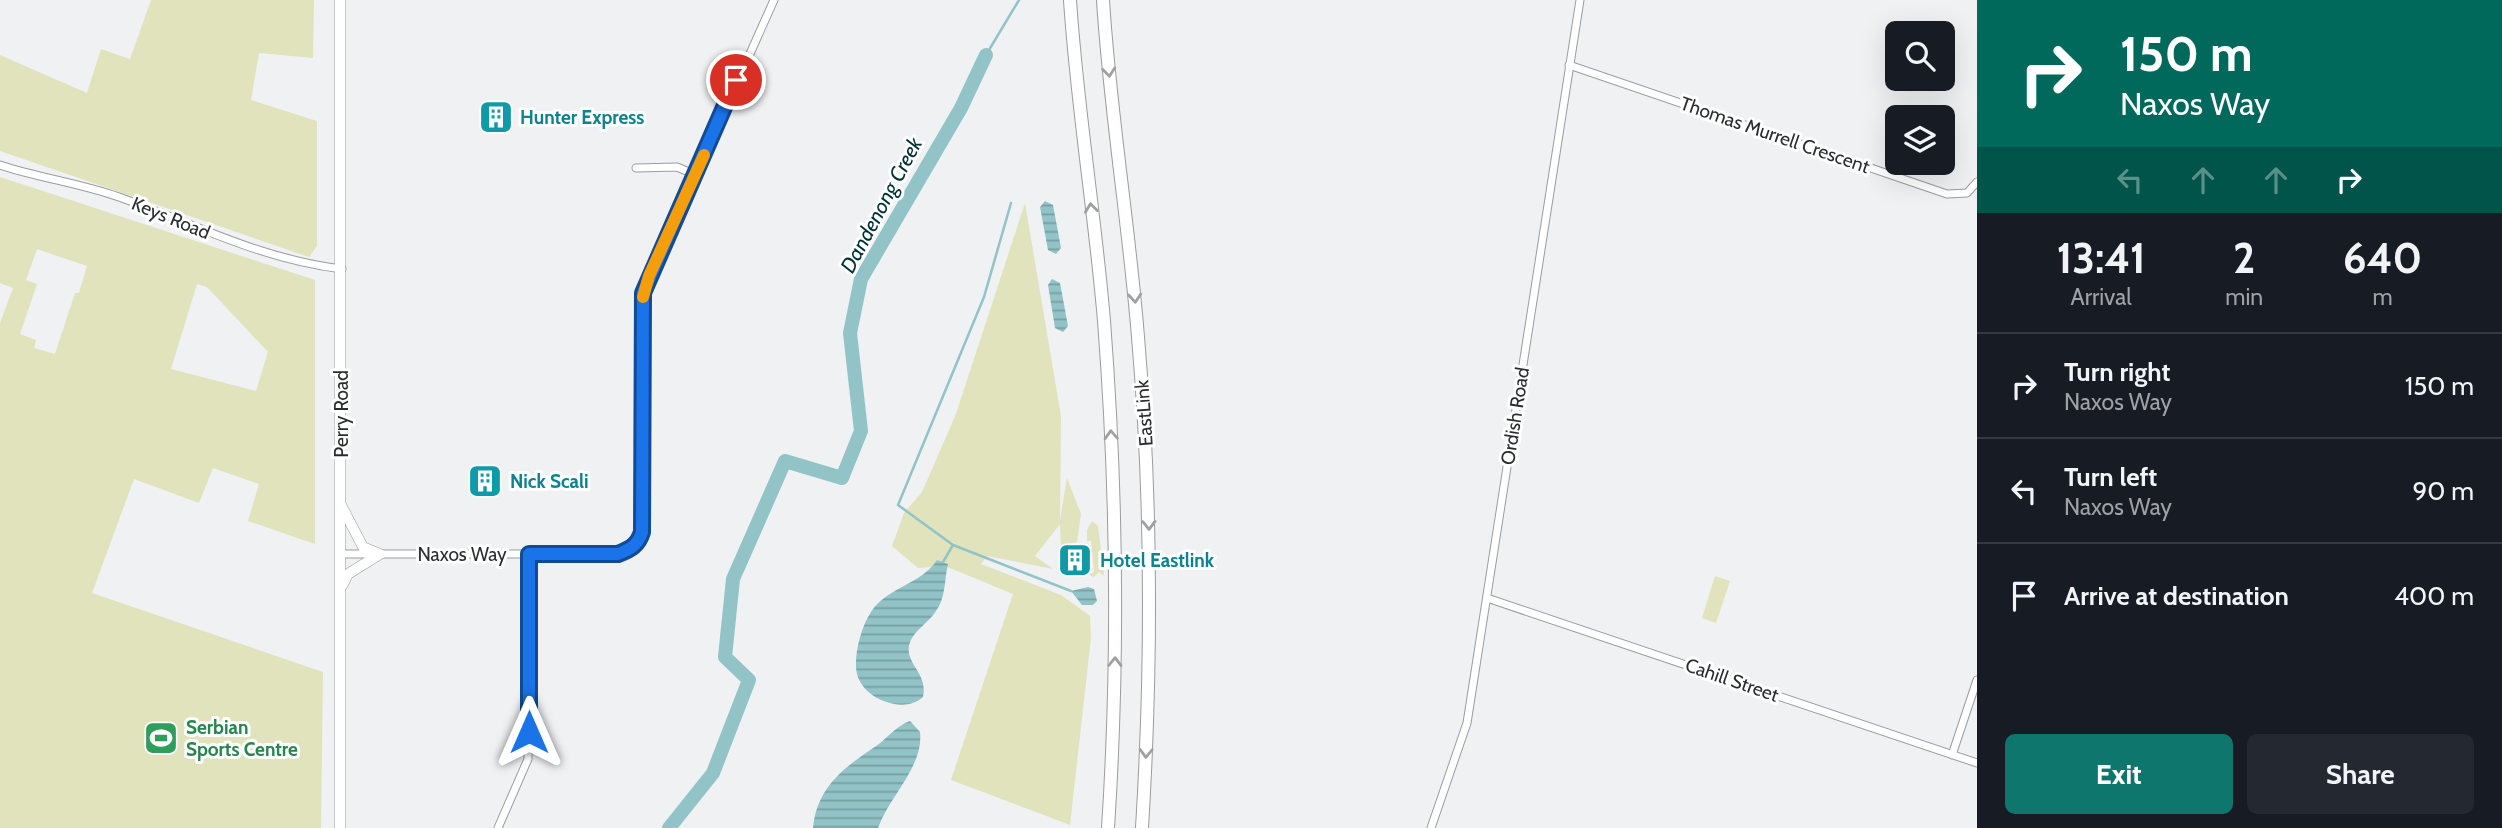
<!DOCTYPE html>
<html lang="en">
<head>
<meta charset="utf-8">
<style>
  body { margin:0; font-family:Cabin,sans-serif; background:#242831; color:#f1f3f6; height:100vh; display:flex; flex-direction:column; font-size:26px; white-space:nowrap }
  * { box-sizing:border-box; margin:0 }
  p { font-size:23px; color:#9ea1a6 }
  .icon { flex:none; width:38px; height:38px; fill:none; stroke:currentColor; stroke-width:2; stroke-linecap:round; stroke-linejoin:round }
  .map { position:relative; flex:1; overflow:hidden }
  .side { display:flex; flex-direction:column; background:#171b24; width:525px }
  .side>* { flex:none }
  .guide { background:#00695c; color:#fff; overflow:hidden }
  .buttons { position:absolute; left:1885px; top:21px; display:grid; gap:14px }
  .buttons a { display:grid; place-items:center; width:70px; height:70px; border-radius:10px; background:#171b24; box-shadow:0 7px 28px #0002; font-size:35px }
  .pin { position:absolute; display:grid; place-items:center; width:60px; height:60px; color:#fff; margin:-30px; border:4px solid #fff; border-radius:50%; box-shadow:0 2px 7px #0007 }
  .me { position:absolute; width:77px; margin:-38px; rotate:0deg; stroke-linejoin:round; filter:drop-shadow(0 0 5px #0008) }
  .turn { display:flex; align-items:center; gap:24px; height:147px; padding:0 28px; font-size:32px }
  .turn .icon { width:91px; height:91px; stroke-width:2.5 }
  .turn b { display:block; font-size:49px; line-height:60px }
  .lanes { display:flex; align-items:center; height:66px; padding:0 28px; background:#0003; justify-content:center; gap:35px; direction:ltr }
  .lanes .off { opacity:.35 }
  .eta { display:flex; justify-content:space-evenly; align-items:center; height:119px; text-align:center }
  .eta b { font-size:42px; font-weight:700; line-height:49px }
  .button { display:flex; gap:14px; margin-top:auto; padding:14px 28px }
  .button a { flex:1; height:80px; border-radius:10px; background:#0f766e; color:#fff; font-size:28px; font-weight:700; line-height:80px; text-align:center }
  .button a+a { background:#242831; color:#f1f3f6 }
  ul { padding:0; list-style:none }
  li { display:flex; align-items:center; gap:21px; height:105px; padding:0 28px; border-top:2px solid #363941 }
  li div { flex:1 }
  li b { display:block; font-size:26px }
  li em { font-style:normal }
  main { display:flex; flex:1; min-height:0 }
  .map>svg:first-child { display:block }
  .green { fill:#e1e3bd; fill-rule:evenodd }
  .water { fill:url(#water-rules) }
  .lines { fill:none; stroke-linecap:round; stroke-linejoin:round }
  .stream { stroke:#91c3c7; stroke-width:2.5 }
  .river { stroke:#91c3c7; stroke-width:14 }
  .street-casing { stroke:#9a9c9d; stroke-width:9 }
  .secondary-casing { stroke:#9a9c9d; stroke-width:11 }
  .highway-casing { stroke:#9a9c9d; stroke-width:14 }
  .street { stroke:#fff; stroke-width:7 }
  .secondary { stroke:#fff; stroke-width:10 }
  .highway { stroke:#fff; stroke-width:12 }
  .oneway { stroke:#a0a0a0 }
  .route-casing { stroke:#114b97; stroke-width:18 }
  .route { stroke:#1a73e8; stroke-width:12 }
  .slow { stroke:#f59e0b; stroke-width:12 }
  .labels { text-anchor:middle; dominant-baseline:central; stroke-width:6; stroke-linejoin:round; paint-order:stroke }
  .culture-label { font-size:19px; font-weight:bold; fill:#0d838f; stroke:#fefeff; text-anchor:start }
  .street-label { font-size:19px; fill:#2b2c2d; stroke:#fefeff }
  .leisure-label { font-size:19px; font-weight:bold; fill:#27864d; stroke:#fefeff; text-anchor:start }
  .water-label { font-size:21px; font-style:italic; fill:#003034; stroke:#fefeff }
</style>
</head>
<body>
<main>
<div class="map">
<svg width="1977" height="828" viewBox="0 0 1977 828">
  <defs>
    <pattern id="water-rules" width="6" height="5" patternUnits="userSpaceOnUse" patternTransform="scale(1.75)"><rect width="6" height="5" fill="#91c3c7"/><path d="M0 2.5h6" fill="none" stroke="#779fa2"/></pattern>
  </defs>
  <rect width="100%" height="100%" fill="#eff1f3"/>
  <path class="green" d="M 151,0 L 314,0 L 313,58 L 259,53 L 251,100 L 317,121 L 317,246 L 309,257 L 0,151 L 0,55 L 87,93 L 101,49 L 130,59 Z
    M 0,177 L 315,280 L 315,544 L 248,521 L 259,484 L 213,468 L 199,503 L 134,479 L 92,593 L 323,672 L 321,828 L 0,828 L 0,323 L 13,288 L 0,283 ZM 37,249 L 87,266 L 79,293 L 75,293 L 55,354 L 34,348 L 36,340 L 20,334 L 37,284 L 26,280 ZM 197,284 L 207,287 L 268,352 L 256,391 L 171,369 Z
    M 1025,203 L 1061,416 L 1060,520 L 1067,478 L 1081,514 L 1077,542 L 1066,544 L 1067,576 L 1062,576 L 1060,524 L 1035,556 L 1053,569 L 987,556 L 981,564 L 1061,595 L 1090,616 L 1091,638 L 1070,825 L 951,780 L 1013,594 L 945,566 L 918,568 L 892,546 L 904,513 L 922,492 L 956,414 Z
    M 1092,521 L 1098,526 L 1104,576 L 1099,572 L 1094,577 L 1089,575 L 1094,572 L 1091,541 L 1087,541 L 1087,530 Z
    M 1715,576 L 1730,581 L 1716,623 L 1702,618 Z"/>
  <path class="water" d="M 1045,201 L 1053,205 L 1061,248 L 1056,254 L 1048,250 L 1040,207 Z
    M 1052,279 L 1060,283 L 1068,326 L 1063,332 L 1055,328 L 1048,285 Z
    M 937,560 L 948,564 C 944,581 946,597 936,611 C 928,624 912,631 909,646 C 906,665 928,673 923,697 C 904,715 863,699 857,674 C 853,657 861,627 871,612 C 887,587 922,584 937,560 Z
    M 1088,587 L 1094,589 L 1097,601 L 1093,605 L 1082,605 L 1071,591 Z
    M 910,721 L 920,732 C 924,766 890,795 878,828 L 813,828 C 817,786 846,766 879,744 C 889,736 898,725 910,721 Z"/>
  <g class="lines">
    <path class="stream" d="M 986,55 L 1019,0
      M 1011,203 L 984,297 L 898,505 L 953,545 L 1071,591
      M 943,562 L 953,545"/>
    <path class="river" d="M 669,828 L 713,773 L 749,680 L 725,657 L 733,579 L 785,461 L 842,478 L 861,431 L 850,333 L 861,279 L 961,108 L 986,55"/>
    <g class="street-casing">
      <path id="street" d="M 1569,65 L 1947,194 L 1967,193 L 1977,182
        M 0,165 C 39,178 80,183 119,197 C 195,224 260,259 342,269
        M 636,168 L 677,167 L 696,175
        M 341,554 L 618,554 C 631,549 637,545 642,532 L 643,293 L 774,0
        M 1487,598 L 1977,763
        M 1952,755 L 1977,680
        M 498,828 L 528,759 L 529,554
        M 1431,828 L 1467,723 L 1580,0"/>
    </g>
    <g class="secondary-casing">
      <path id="secondary" d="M 341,505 L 363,547 L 380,554
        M 342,586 L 348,574 L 380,554
        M 340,828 L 340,0"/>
    </g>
    <g class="highway-casing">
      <path id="highway" d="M 1070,0 C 1077,107 1095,214 1104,321 C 1117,490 1119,659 1108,828
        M 1103,0 C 1110,113 1129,224 1138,337 C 1152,500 1152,664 1142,828"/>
    </g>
    <use href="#street" class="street"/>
    <use href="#secondary" class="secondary"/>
    <use href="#highway" class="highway"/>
  </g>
  <defs><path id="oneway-chevron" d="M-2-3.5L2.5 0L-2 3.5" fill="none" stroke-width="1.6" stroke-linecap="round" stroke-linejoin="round" transform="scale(1.75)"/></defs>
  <g class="oneway">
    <use href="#oneway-chevron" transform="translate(1109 72) rotate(84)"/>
    <use href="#oneway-chevron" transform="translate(1091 208) rotate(-97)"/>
    <use href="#oneway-chevron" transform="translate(1135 298) rotate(85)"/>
    <use href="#oneway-chevron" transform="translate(1111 435) rotate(-93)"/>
    <use href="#oneway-chevron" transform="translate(1149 525) rotate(89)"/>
    <use href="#oneway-chevron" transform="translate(1115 662) rotate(-89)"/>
    <use href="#oneway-chevron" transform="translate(1146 753) rotate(92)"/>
  </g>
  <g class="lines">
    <g class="route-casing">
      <path id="route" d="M 529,732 L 529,554 L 618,554 C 631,549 638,545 642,532 L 643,293 L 736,80"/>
    </g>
    <use href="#route" class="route"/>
    <path class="slow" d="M 643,297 L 649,276 L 704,155"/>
  </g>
  <defs>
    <g id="building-square" transform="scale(1.75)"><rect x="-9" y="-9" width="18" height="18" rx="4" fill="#0f9aa8" stroke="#fefeff"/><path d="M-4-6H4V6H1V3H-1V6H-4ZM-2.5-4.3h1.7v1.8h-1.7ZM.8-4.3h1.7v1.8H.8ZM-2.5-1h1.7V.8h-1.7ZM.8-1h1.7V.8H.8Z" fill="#fff"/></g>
    <g id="stadium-square" transform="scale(1.75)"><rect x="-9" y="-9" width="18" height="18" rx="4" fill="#2e9e5b" stroke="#fefeff"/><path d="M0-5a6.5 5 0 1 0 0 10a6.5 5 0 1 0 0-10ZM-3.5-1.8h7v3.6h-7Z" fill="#fff"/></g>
  </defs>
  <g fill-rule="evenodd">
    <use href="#building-square" x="496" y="117"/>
    <use href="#building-square" x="485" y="481"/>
    <use href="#building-square" x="1075" y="560"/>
    <use href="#stadium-square" x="161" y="738"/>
  </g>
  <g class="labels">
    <g class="culture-label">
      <text x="520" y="117">Hunter Express</text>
      <text x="510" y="481">Nick Scali</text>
      <text x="1100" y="560">Hotel Eastlink</text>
    </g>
    <g class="street-label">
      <text transform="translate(1775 135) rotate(19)">Thomas Murrell Crescent</text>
      <text transform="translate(171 218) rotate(22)">Keys Road</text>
      <text transform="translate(1144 413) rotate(-94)">EastLink</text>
      <text transform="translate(341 414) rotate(-90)">Perry Road</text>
      <text transform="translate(1515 416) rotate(-81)">Ordish Road</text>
      <text x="462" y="554">Naxos Way</text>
      <text transform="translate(1732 680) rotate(19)">Cahill Street</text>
    </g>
    <g class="leisure-label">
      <text x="186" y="727">Serbian<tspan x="186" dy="22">Sports Centre</tspan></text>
    </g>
    <g class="water-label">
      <text transform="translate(881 205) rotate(-62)">Dandenong Creek</text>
    </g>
  </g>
</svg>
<div class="buttons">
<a><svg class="icon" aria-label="search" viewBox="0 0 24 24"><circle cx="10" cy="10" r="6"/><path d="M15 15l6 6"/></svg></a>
<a><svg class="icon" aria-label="layers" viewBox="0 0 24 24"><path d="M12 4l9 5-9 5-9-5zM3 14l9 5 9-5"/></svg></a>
</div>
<div class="pin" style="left:736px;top:80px;background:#d93025"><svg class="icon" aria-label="arrive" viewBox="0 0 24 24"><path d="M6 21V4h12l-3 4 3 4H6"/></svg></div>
<svg class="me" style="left:529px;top:732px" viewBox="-20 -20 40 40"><path d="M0-17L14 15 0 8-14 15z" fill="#1a73e8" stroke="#fff" stroke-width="4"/></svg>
</div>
<section class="side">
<div class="guide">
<div class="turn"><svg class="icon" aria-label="right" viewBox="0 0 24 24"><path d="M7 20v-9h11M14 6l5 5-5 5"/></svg><div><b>150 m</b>Naxos Way</div></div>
<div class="lanes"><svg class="icon off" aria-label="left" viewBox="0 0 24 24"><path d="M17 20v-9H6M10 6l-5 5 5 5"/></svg><svg class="icon off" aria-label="ahead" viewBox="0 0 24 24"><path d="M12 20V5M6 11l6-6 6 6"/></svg><svg class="icon off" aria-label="ahead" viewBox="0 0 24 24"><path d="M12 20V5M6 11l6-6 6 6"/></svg><svg class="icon" aria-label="right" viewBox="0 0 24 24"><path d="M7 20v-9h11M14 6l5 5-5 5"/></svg></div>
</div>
<div class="eta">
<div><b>13:41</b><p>Arrival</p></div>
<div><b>2</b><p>min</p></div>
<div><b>640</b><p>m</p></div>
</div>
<ul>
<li><svg class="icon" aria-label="right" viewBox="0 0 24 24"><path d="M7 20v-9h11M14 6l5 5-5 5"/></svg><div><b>Turn right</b><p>Naxos Way</p></div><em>150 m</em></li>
<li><svg class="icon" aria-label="left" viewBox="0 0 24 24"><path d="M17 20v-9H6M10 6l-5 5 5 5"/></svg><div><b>Turn left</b><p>Naxos Way</p></div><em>90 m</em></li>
<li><svg class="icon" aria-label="arrive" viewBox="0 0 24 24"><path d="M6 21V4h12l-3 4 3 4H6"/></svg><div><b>Arrive at destination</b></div><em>400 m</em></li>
</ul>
<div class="button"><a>Exit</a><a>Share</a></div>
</section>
</main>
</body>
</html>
